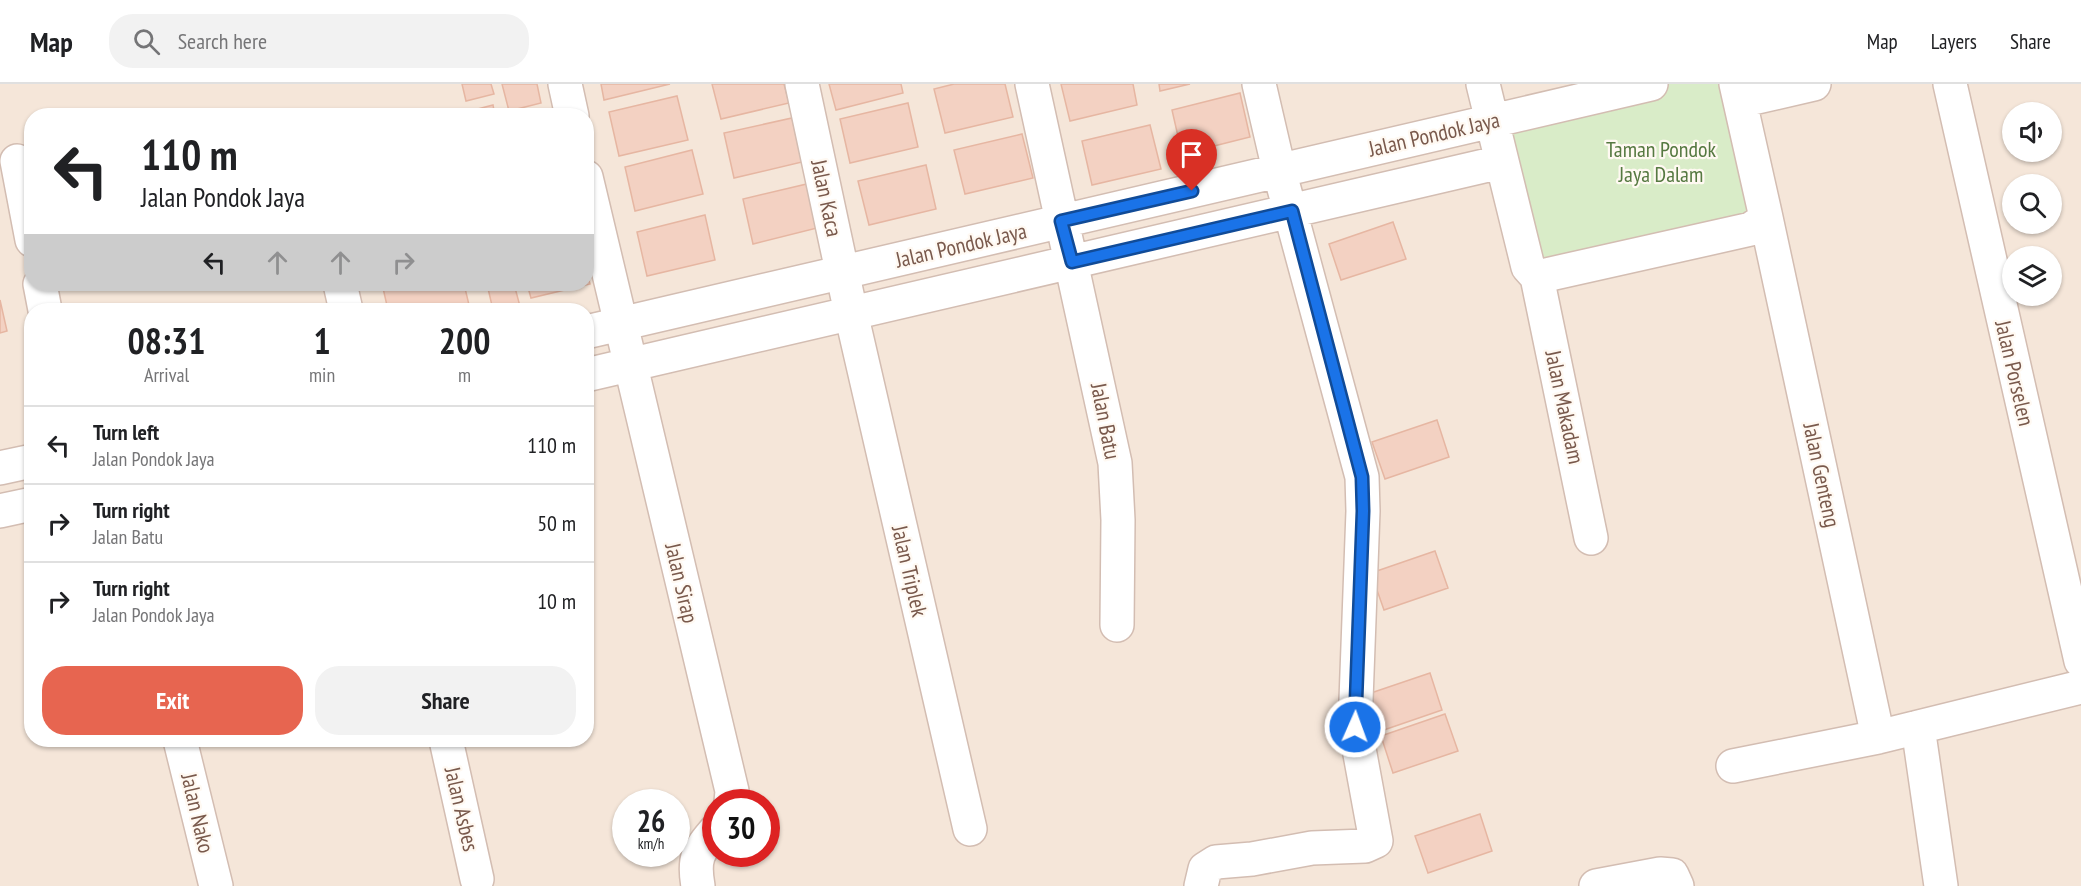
<!DOCTYPE html>
<html lang="en">
<head>
<meta charset="utf-8">
<style>
  body { margin:0; font-family:"PT Sans Narrow",sans-serif; background:#f2f2f2; color:#202124; height:100vh; display:flex; flex-direction:column; font-size:22px; white-space:nowrap }
  * { box-sizing:border-box; margin:0 }
  p { font-size:20px; color:#757577 }
  .icon { flex:none; width:33px; height:33px; fill:none; stroke:currentColor; stroke-width:2; stroke-linecap:round; stroke-linejoin:round }
  .map { position:relative; flex:1; overflow:hidden }
  .drawer { position:absolute; left:24px; top:219px; width:570px; height:444px; display:flex; flex-direction:column; background:#fff; border-radius:24px; box-shadow:0 2px 4px #0004 }
  .drawer>* { flex:none }
  .top-card { position:absolute; left:24px; top:24px; width:570px; height:183px; border-radius:24px; box-shadow:0 2px 4px #0004; background:#fff; color:#202124; overflow:hidden }
  .fabs { position:absolute; left:2002px; top:18px; display:grid; gap:12px }
  .fabs a { display:grid; place-items:center; width:60px; height:60px; border-radius:50%; background:#fff; box-shadow:0 2px 4px #0004; font-size:30px }
  .speed { position:absolute; left:612px; top:705px; display:flex; gap:12px; font-size:30px; font-weight:700; text-align:center }
  .speed>* { display:grid; place-content:center; width:78px; height:78px; border-radius:50%; background:#fff; box-shadow:0 2px 4px #0004; line-height:1 }
  .speed small { font-size:15px; font-weight:400 }
  .speed .limit { border:9px solid #d22; background:#fff; color:#111 }
  .pin { position:absolute; display:grid; place-items:center; width:51px; height:51px; color:#fff; margin:-62px -26px; border-radius:50% 50% 50% 0; rotate:-45deg; box-shadow:0 0 6px #0007 }
  .pin .icon { rotate:45deg }
  .me { position:absolute; width:66px; margin:-33px; rotate:2deg; stroke-linejoin:round; filter:drop-shadow(0 0 4px #0008) }
  .turn { display:flex; align-items:center; gap:21px; height:126px; padding:0 18px; font-size:27px }
  .turn .icon { width:78px; height:78px; stroke-width:2.5 }
  .turn b { display:block; font-size:42px; line-height:51px }
  .lanes { display:flex; align-items:center; height:57px; padding:0 18px; background:#0003; justify-content:center; gap:30px; direction:ltr }
  .lanes .off { opacity:.35 }
  .eta { display:flex; justify-content:space-evenly; align-items:center; height:102px; text-align:center }
  .eta b { font-size:36px; font-weight:700; line-height:42px }
  .button { display:flex; gap:12px; margin-top:auto; padding:12px 18px }
  .button a { flex:1; height:69px; border-radius:24px; background:#e76550; color:#fff; font-size:24px; font-weight:700; line-height:69px; text-align:center }
  .button a+a { background:#f2f2f2; color:#202124 }
  ul { padding:0; list-style:none }
  li { display:flex; align-items:center; gap:18px; height:78px; padding:0 18px; border-top:2px solid #e0e0e0 }
  li div { flex:1 }
  li b { display:block; font-size:22px }
  li em { font-style:normal }
  header { display:flex; align-items:center; gap:36px; box-sizing:border-box; height:84px; padding:0 30px; background:#fff; border-bottom:2px solid #e0e0e0 }
  header strong { font-size:28px }
  nav { display:flex; gap:33px; margin-inline-start:auto; font-size:21px }
  .search { width:420px; height:54px; background:#f2f2f2; display:flex; align-items:center; gap:15px; box-sizing:border-box; padding:0 21px; border-radius:24px; color:#757577; font-size:22px }
  .map>svg:first-child { display:block }
  .residential { fill:#f5e6d9; fill-rule:evenodd }
  .green { fill:#d9ecc8 }
  .building { fill:#f3d1c2; stroke:#e6b6a2; stroke-width:1.5 }
  .lines { fill:none; stroke-linecap:round; stroke-linejoin:round }
  .minor-casing { stroke:#d3bdb2; stroke-width:36 }
  .minor { stroke:#fff; stroke-width:33 }
  .route-casing { stroke:#114b97; stroke-width:15 }
  .route { stroke:#1a73e8; stroke-width:10 }
  .labels { text-anchor:middle; dominant-baseline:central; stroke-width:4.5; stroke-linejoin:round; paint-order:stroke }
  .street-label { font-size:22px; fill:#79594c; stroke:#fff9f2 }
  .park-label { font-size:22px; fill:#567941; stroke:#fff9f2 }
</style>
</head>
<body>
<header>
<strong>Map</strong>
<div class="search"><svg class="icon" aria-label="search" viewBox="0 0 24 24"><circle cx="10" cy="10" r="6"/><path d="M15 15l6 6"/></svg>Search here</div>
<nav><a>Map</a><a>Layers</a><a>Share</a></nav>
</header>
<div class="map">
<svg width="2081" height="802" viewBox="0 0 2081 802">
  <rect width="100%" height="100%" fill="#fdf4eb"/>
  <path class="residential" d="M 0,0 L 2081,0 L 2081,802 L 0,802 ZM 2013,28 L 2052,28 L 2052,68 L 2013,68 ZM 32,32 L 586,32 L 586,200 L 32,200 ZM 2013,100 L 2052,100 L 2052,140 L 2013,140 ZM 2013,172 L 2052,172 L 2052,212 L 2013,212 ZM 32,226 L 586,226 L 586,656 L 32,656 ZM 626,718 L 676,718 L 676,770 L 626,770 ZM 716,718 L 766,718 L 766,770 L 716,770 Z"/>
  <path class="green" d="M 1660,0 L 1733,0 L 1763,132 L 1533,185 L 1496,42 Z"/>
  <path class="building" d="M 462,0 L 491,0 L 494,10 L 466,17 Z
    M 502,0 L 537,0 L 541,19 L 509,27 Z
    M 601,0 L 670,0 L 604,16 Z
    M 712,0 L 784,0 L 789,19 L 721,35 Z
    M 829,0 L 901,0 L 903,9 L 836,26 Z
    M 954,0 L 1005,0 L 1013,33 L 945,49 L 934,5 Z
    M 1061,0 L 1133,0 L 1137,21 L 1070,37 Z
    M 1159,0 L 1190,0 L 1160,7 Z
    M 1240,9 L 1250,53 L 1182,70 L 1172,26 Z
    M 677,12 L 688,56 L 619,72 L 609,28 Z
    M 908,19 L 918,63 L 850,79 L 840,35 Z
    M 493,21 L 495,32 L 451,32 Z
    M 792,34 L 802,78 L 734,94 L 724,49 Z
    M 1150,41 L 1161,85 L 1092,101 L 1082,57 Z
    M 1022,50 L 1033,94 L 965,110 L 954,66 Z
    M 692,66 L 703,110 L 635,127 L 625,83 Z
    M 926,81 L 936,125 L 869,141 L 858,97 Z
    M 811,99 L 821,143 L 753,160 L 743,115 Z
    M 705,131 L 715,176 L 647,192 L 637,148 Z
    M 1393,138 L 1406,175 L 1341,196 L 1329,160 Z
    M 586,186 L 590,200 L 531,214 L 527,200 L 586,200 Z
    M 403,200 L 464,200 L 470,225 L 388,226 L 383,204 Z
    M 487,200 L 514,200 L 521,226 L 493,226 Z
    M 0,216 L 7,247 L 0,249 Z
    M 1437,336 L 1449,373 L 1385,395 L 1372,358 Z
    M 1435,467 L 1448,504 L 1384,526 L 1371,489 Z
    M 1430,589 L 1442,626 L 1378,648 L 1365,611 Z
    M 1445,630 L 1458,667 L 1393,689 L 1381,652 Z
    M 1480,730 L 1492,767 L 1428,789 L 1415,752 Z"/>
  <g class="lines">
    <g class="minor-casing">
      <path id="minor" d="M 565,0 L 572,32
        M 802,0 L 851,229 L 970,745
        M 1032,0 L 1115,379 L 1118,436 L 1117,541
        M 1483,0 L 1528,183 L 1537,193 L 1751,145 L 1761,138 L 1765,129 L 1736,0
        M 1950,0 L 2081,577
        M 1740,17 L 1814,0
        M 17,77 L 32,156
        M 586,93 L 732,707 L 731,718
        M 1765,129 L 1878,653
        M 1537,193 L 1591,454
        M 40,200 L 45,226
        M 340,200 L 346,226
        M 586,248 L 1651,0
        M 586,291 L 1501,78
        M 0,384 L 32,377
        M 0,427 L 32,420
        M 1918,643 L 1941,802
        M 180,656 L 216,802
        M 446,656 L 477,795
        M 1733,682 L 1878,653 L 2081,603
        M 698,802 C 693,774 698,767 716,746
        M 1201,802 L 1205,785 L 1216,778 L 1252,775 L 1312,764 L 1365,762 L 1376,757 L 1355,643 L 1363,427 L 1362,393 L 1279,86 L 1259,0
        M 1596,802 L 1660,790 L 1672,791 L 1677,802"/>
    </g>
    <use href="#minor" class="minor"/>
  </g>
  <g class="lines">
    <g class="route-casing">
      <path id="route" d="M 1192,107 L 1061,137 L 1072,178 L 1292,127 L 1362,393 L 1363,427 L 1355,643"/>
    </g>
    <use href="#route" class="route"/>
  </g>
  <g class="labels">
    <g class="street-label">
      <text transform="translate(1434 50) rotate(-13)">Jalan Pondok Jaya</text>
      <text transform="translate(827 114) rotate(78)">Jalan Kaca</text>
      <text transform="translate(961 161) rotate(-13)">Jalan Pondok Jaya</text>
      <text transform="translate(2015 289) rotate(77)">Jalan Porselen</text>
      <text transform="translate(1565 323) rotate(78)">Jalan Makadam</text>
      <text transform="translate(1106 337) rotate(79)">Jalan Batu</text>
      <text transform="translate(1822 391) rotate(78)">Jalan Genteng</text>
      <text transform="translate(910 487) rotate(77)">Jalan Triplek</text>
      <text transform="translate(682 499) rotate(77)">Jalan Sirap</text>
      <text transform="translate(462 725) rotate(77)">Jalan Asbes</text>
      <text transform="translate(198 729) rotate(77)">Jalan Nako</text>
    </g>
    <g class="park-label">
      <text x="1661" y="65">Taman Pondok<tspan x="1661" dy="25">Jaya Dalam</tspan></text>
    </g>
  </g>
</svg>
<div class="fabs">
<a><svg class="icon" aria-label="sound" viewBox="0 0 24 24"><path d="M4 9h4l5-4v14l-5-4H4zM17 9q2 3 0 6"/></svg></a>
<a><svg class="icon" aria-label="search" viewBox="0 0 24 24"><circle cx="10" cy="10" r="6"/><path d="M15 15l6 6"/></svg></a>
<a><svg class="icon" aria-label="layers" viewBox="0 0 24 24"><path d="M12 4l9 5-9 5-9-5zM3 14l9 5 9-5"/></svg></a>
</div>
<div class="speed"><div>26<small>km/h</small></div><div class="limit">30</div></div>
<div class="pin" style="left:1192px;top:107px;background:#d93025"><svg class="icon" aria-label="arrive" viewBox="0 0 24 24"><path d="M6 21V4h12l-3 4 3 4H6"/></svg></div>
<svg class="me" style="left:1355px;top:643px" viewBox="-20 -20 40 40"><circle r="17" fill="#1a73e8" stroke="#fff" stroke-width="3"/><path d="M0-11L8 9 0 5-8 9z" fill="#fff"/></svg>
<div class="top-card">
<div class="turn"><svg class="icon" aria-label="left" viewBox="0 0 24 24"><path d="M17 20v-9H6M10 6l-5 5 5 5"/></svg><div><b>110 m</b>Jalan Pondok Jaya</div></div>
<div class="lanes"><svg class="icon" aria-label="left" viewBox="0 0 24 24"><path d="M17 20v-9H6M10 6l-5 5 5 5"/></svg><svg class="icon off" aria-label="ahead" viewBox="0 0 24 24"><path d="M12 20V5M6 11l6-6 6 6"/></svg><svg class="icon off" aria-label="ahead" viewBox="0 0 24 24"><path d="M12 20V5M6 11l6-6 6 6"/></svg><svg class="icon off" aria-label="right" viewBox="0 0 24 24"><path d="M7 20v-9h11M14 6l5 5-5 5"/></svg></div>
</div>
<section class="drawer">
<div class="eta">
<div><b>08:31</b><p>Arrival</p></div>
<div><b>1</b><p>min</p></div>
<div><b>200</b><p>m</p></div>
</div>
<ul>
<li><svg class="icon" aria-label="left" viewBox="0 0 24 24"><path d="M17 20v-9H6M10 6l-5 5 5 5"/></svg><div><b>Turn left</b><p>Jalan Pondok Jaya</p></div><em>110 m</em></li>
<li><svg class="icon" aria-label="right" viewBox="0 0 24 24"><path d="M7 20v-9h11M14 6l5 5-5 5"/></svg><div><b>Turn right</b><p>Jalan Batu</p></div><em>50 m</em></li>
<li><svg class="icon" aria-label="right" viewBox="0 0 24 24"><path d="M7 20v-9h11M14 6l5 5-5 5"/></svg><div><b>Turn right</b><p>Jalan Pondok Jaya</p></div><em>10 m</em></li>
</ul>
<div class="button"><a>Exit</a><a>Share</a></div>
</section>
</div>
</body>
</html>
